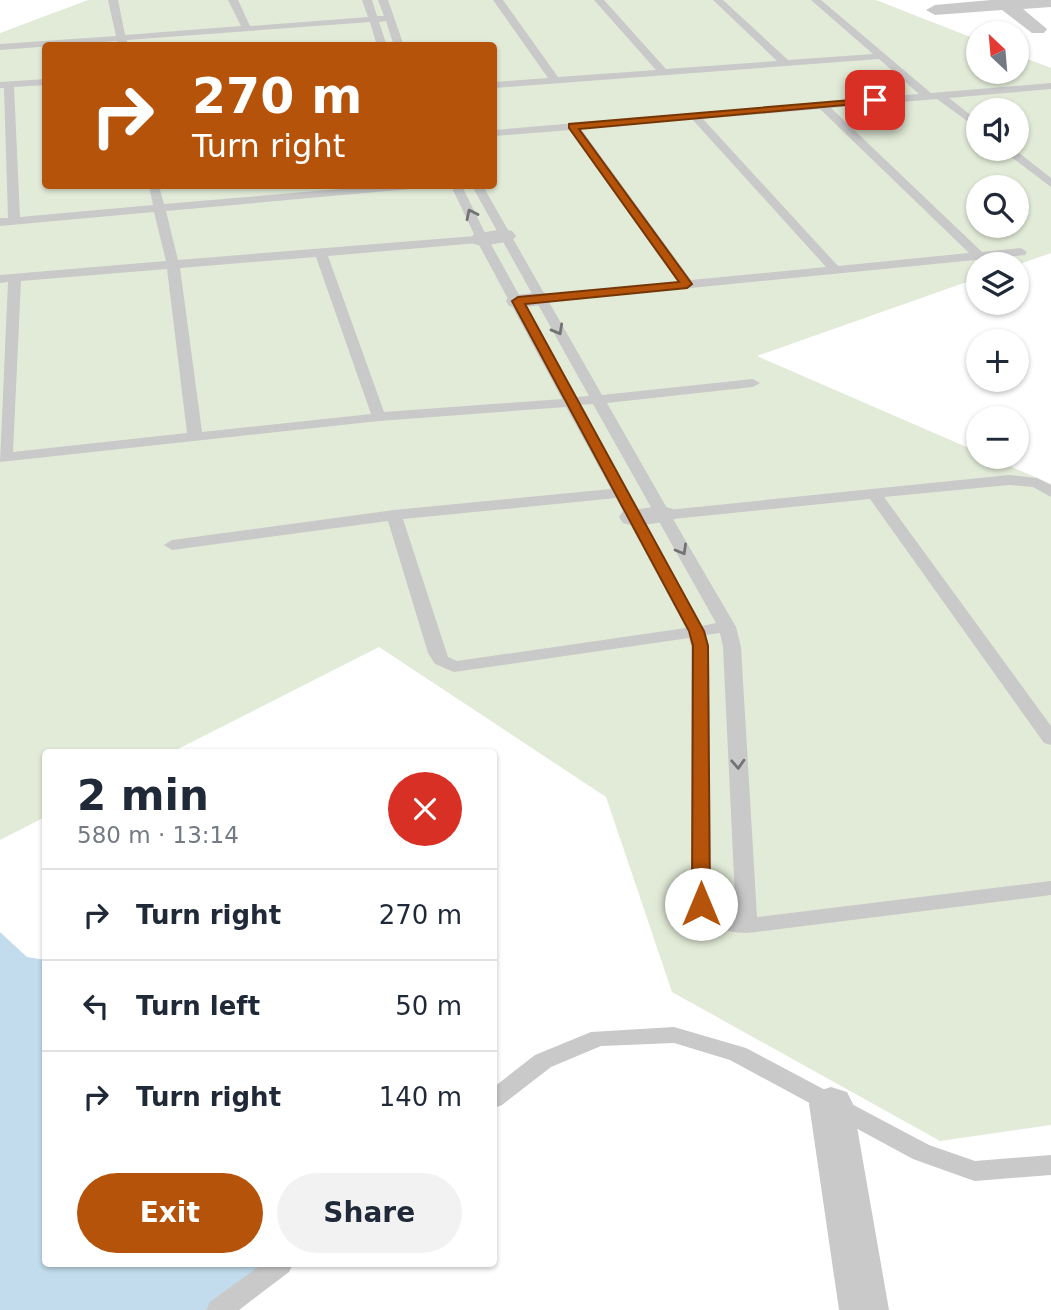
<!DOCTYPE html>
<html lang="en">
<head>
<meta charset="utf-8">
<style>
  body { margin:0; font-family:"DejaVu Sans",sans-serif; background:#f2f2f3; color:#1f2937; height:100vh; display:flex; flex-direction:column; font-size:26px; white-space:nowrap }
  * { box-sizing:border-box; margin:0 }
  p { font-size:23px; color:#747a83 }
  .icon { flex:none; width:38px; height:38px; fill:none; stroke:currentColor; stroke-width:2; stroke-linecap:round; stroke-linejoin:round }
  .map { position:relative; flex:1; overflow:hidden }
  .side { position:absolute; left:42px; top:749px; width:455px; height:518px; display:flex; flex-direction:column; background:#fff; border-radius:7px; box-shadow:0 2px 5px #0004 }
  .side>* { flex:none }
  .guide { position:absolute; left:42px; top:42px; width:455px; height:147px; border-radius:7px; box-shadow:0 2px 5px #0004; background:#b45309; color:#fff; overflow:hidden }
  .needle { width:46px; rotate:334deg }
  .fabs { position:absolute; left:966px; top:21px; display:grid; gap:14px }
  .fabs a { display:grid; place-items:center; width:63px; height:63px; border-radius:50%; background:#fff; box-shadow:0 2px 5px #0004; font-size:35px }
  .pin { position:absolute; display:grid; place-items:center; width:60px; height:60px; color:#fff; margin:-30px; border-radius:14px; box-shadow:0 4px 10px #0006 }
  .me { position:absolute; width:77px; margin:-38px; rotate:0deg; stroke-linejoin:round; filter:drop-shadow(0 0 5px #0008) }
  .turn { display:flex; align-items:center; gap:24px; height:147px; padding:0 35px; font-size:32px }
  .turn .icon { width:91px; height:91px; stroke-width:2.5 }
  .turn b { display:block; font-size:49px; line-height:60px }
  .round { display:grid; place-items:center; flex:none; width:74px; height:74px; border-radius:37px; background:#f2f2f3 }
  .summary { display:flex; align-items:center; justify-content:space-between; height:119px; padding:0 35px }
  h1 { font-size:42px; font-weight:600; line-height:52px }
  .cta { display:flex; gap:14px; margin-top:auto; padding:14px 35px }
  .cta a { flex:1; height:80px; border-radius:42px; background:#b45309; color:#fff; font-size:28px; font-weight:600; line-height:80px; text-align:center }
  .cta a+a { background:#f2f2f3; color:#1f2937 }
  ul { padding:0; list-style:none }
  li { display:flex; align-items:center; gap:21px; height:91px; padding:0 35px; border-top:2px solid #e0e1e3 }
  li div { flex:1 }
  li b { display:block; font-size:26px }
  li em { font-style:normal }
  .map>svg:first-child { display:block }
  .green { fill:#e2ebd8; fill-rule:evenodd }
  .water { fill:#c2dced }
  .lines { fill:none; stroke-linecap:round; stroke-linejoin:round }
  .lane { fill:#c9c9c9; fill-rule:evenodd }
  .street { fill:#c9c9c9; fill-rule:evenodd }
  .oneway { stroke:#737373 }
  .route { fill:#b45309; stroke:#753606; stroke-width:2 }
</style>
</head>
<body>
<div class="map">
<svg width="1051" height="1310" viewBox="0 0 1051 1310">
  <rect width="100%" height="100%" fill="#fff"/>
  <path class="green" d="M 88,0 L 876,0 L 978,40 L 978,72 L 1017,72 L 1017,55 L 1051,68 L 1051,253 L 1017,265 L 978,264 L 978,278 L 757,356 L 978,452 L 978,457 L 989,457 L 1051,484 L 1051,1125 L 940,1141 L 672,992 L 606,797 L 379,647 L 172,752 L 46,752 L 45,817 L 0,840 L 0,33 ZM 46,46 L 494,46 L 494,186 L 46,186 ZM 978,110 L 1017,110 L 1017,149 L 978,149 ZM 978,187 L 1017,187 L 1017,226 L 978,226 Z"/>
  <path class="water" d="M 0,932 L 27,957 L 45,960 L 46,1264 L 280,1264 L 219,1310 L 0,1310 Z"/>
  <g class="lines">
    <path class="lane" d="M 108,0 L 118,0 L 125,35 L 241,26 L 228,0 L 238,0 L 250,26 L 368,17 L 362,0 L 372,0 L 377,16 L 384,16 L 378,0 L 388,0 L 404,46 L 394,46 L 386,21 L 379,22 L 387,46 L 377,46 L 370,22 L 127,40 L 128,46 L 118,46 L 117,41 L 0,50 L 0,44 L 116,36 Z
      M 493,0 L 503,0 L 558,77 L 656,70 L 594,0 L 604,0 L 666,69 L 777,61 L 713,0 L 723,0 L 788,60 L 873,54 L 811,0 L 821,0 L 931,93 L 1051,83 L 1051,89 L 949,98 L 978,121 L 978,129 L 937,99 L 831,108 L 982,252 L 1021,248 L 1027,252 L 1025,255 L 549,302 L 602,395 L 753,379 L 760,383 L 753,387 L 607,403 L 668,510 L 1009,475 L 1037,478 L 1051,485 L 1051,497 L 1033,487 L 1009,485 L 884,497 L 1051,726 L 1051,745 L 1044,743 L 870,499 L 673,519 L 736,627 L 741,647 L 757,917 L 1051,881 L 1051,895 L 747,933 C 721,932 704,927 691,904 L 691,646 L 689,638 L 454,672 L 435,664 L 428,653 L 388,521 L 172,550 L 164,545 L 172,540 L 394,510 L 611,489 L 566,407 L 379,421 L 0,462 L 8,282 L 0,283 L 0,275 L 166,261 L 154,212 L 0,226 L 0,218 L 8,218 L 4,88 L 0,88 L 0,82 L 46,79 L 46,85 L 14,87 L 20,217 L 153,205 L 149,186 L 159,186 L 164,204 L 376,186 L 416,186 L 410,189 L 166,211 L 178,260 L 475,236 L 451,186 L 462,186 L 488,239 L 576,397 L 589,396 L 472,186 L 483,186 L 545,295 L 679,282 L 570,130 L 494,136 L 494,130 L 919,94 L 879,59 L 494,88 L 494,82 L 548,78 ZM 820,109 L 969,253 L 838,266 L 703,119 ZM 692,119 L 826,267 L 691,280 L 581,129 ZM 478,243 L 562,399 L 384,412 L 328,256 ZM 316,257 L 371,414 L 202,432 L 180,268 ZM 167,269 L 187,433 L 13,452 L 21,281 ZM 593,404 L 716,623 L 702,626 L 580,405 ZM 616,498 L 686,628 L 457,661 L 448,657 L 403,519 ZM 720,633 L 723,647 L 736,918 L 722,914 L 711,904 L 709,646 L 706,635 Z
      M 1001,149 L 1014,149 L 1051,178 L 1051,187 Z
      M 674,1027 L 746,1048 L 929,1145 L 975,1161 L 1051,1155 L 1051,1175 L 975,1181 L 966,1178 L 913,1159 L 730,1060 L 674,1043 L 601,1046 L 551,1067 L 502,1105 L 494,1108 L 494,1087 L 535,1055 L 591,1032 Z
      M 262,1264 L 293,1264 L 289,1272 L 239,1310 L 206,1310 L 210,1302 Z"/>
    <path class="street" d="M 991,0 L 1051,0 L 1051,7 L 1023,9 L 1047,29 L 1044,33 L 1032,33 L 1002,10 L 935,15 L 926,10 L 935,5 Z
      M 504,229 L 512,231 L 516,236 L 512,241 L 482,246 L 474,244 L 470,239 L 474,234 Z
      M 540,292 L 549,294 L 552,299 L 549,304 L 518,308 L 509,306 L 506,301 L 509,296 Z
      M 662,506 L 673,509 L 677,515 L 673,521 L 634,526 L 623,523 L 619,517 L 623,511 Z
      M 831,1087 L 847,1092 L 853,1104 L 889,1310 L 839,1310 L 809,1104 L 815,1092 Z"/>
  </g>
  <defs><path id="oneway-chevron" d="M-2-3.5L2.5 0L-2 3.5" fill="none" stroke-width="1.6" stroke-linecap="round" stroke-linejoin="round" transform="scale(1.75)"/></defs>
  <g class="oneway">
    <use href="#oneway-chevron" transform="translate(471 214) rotate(-116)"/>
    <use href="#oneway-chevron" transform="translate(558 330) rotate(61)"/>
    <use href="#oneway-chevron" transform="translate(682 550) rotate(60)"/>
    <use href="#oneway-chevron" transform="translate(738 764) rotate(87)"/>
  </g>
  <path class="route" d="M 875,98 L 880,100 L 878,102 L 579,129 L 692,284 L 687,288 L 525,304 L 704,631 L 708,646 L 710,904 L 708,909 L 694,909 L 692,904 L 693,646 L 689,631 L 512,301 L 518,297 L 679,282 L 569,128 L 569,124 Z"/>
</svg>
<div class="fabs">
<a><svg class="needle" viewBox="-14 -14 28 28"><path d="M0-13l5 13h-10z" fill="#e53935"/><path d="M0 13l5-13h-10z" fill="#747a83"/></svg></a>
<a><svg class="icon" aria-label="sound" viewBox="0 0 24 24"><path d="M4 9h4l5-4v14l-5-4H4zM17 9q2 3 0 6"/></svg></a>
<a><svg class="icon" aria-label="search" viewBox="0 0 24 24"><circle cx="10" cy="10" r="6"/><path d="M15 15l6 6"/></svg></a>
<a><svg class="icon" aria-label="layers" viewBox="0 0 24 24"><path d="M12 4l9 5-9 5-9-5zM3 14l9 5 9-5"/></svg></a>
<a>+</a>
<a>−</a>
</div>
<div class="pin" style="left:875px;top:100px;background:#d93025"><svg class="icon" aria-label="arrive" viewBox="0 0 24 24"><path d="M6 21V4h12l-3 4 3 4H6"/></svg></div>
<svg class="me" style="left:701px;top:904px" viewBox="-20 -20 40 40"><circle r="19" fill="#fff"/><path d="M0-13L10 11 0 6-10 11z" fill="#b45309"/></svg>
<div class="guide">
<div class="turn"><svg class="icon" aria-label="right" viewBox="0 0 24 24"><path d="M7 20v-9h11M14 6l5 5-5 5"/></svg><div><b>270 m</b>Turn right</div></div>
</div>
<section class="side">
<div class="summary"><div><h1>2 min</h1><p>580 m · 13:14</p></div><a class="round" style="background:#d93025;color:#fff"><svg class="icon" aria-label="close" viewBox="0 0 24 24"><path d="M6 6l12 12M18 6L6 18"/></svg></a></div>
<ul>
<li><svg class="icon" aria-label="right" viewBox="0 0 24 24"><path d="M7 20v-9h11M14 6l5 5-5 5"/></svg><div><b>Turn right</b></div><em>270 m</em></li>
<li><svg class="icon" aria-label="left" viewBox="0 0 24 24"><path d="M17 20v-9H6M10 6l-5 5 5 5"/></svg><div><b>Turn left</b></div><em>50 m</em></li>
<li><svg class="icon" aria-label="right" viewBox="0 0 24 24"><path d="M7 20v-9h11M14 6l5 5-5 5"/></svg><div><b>Turn right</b></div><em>140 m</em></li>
</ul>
<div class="cta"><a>Exit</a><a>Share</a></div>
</section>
</div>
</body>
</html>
